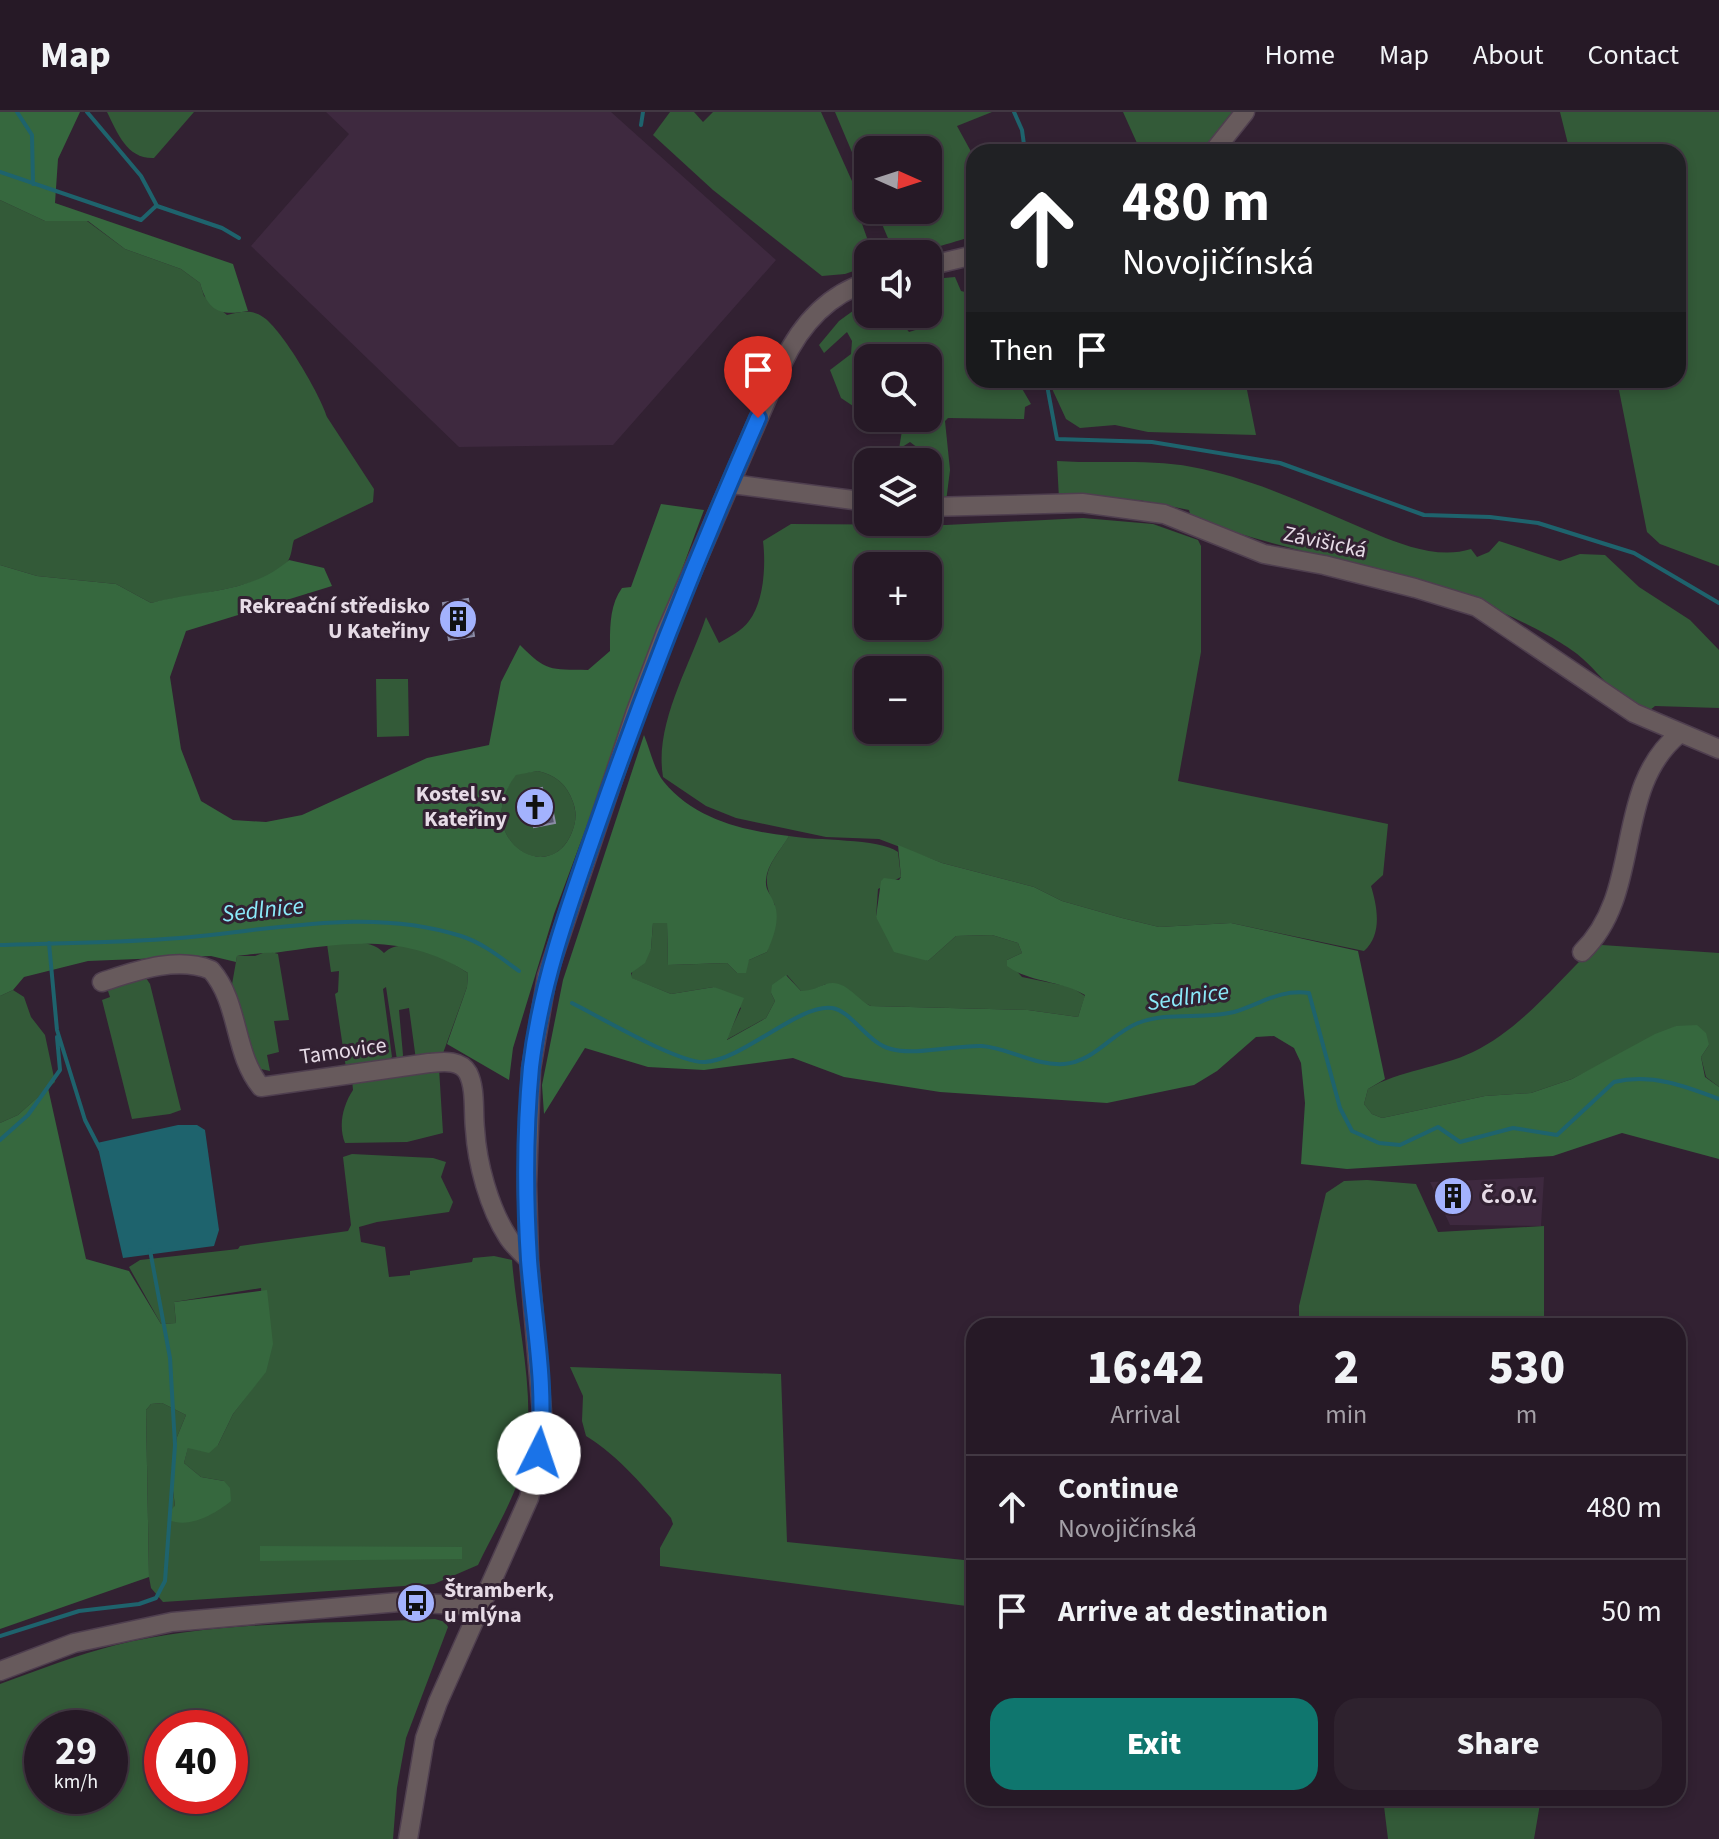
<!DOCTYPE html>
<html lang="en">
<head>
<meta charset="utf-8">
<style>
  body { margin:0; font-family:"Source Sans 3",sans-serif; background:#2e222e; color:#f1f3f6; height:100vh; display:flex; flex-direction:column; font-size:30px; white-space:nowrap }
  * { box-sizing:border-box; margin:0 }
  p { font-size:26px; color:#a4a0a7 }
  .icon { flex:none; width:44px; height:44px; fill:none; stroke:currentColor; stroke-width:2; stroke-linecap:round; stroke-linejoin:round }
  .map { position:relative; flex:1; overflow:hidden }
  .drawer { position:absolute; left:966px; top:1206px; width:720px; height:488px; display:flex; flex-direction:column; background:#261926; border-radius:24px; box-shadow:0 4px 12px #0003,0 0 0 2px #423843 }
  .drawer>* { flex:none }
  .top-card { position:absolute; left:966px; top:32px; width:720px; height:244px; border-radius:24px; box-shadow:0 4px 12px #0003,0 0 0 2px #423843; background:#202124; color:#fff; overflow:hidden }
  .needle { width:52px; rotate:93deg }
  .fabs { position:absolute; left:854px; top:24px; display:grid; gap:16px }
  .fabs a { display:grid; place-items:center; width:88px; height:88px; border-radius:16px; background:#261926; box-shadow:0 4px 12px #0003,0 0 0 2px #423843; font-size:40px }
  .speed { position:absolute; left:24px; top:1598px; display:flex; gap:16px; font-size:40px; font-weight:700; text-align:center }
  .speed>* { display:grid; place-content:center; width:104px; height:104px; border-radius:50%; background:#261926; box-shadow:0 4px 12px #0003,0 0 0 2px #423843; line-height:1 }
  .speed small { font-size:20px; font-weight:400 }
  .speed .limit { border:12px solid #d22; background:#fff; color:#111 }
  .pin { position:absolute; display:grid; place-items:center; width:68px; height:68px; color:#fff; margin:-82px -34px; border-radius:50% 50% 50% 0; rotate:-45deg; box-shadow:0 0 8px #0007 }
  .pin .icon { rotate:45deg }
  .me { position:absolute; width:88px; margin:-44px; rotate:4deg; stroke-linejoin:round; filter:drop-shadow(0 0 6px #0008) }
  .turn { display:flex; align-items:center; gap:28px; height:168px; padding:0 24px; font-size:36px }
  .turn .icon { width:104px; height:104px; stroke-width:2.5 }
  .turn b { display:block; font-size:56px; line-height:68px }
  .then { display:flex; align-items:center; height:76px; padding:0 24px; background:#0003; gap:16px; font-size:30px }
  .eta { display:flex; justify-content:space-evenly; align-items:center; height:136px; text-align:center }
  .eta b { font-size:48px; font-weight:800; line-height:56px }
  .cta { display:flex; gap:16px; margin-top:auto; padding:16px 24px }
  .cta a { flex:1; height:92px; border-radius:24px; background:#0f766e; color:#fff; font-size:32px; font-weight:800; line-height:92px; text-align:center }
  .cta a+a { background:#2e222e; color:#f1f3f6 }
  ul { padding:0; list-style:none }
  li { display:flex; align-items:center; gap:24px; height:104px; padding:0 24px; border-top:2px solid #423843 }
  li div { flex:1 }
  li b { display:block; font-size:30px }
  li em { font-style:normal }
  header { display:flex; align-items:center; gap:48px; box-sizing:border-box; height:112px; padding:0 40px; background:#261926; border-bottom:2px solid #423843 }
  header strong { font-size:38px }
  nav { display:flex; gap:44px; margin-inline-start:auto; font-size:28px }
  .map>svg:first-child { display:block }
  .built { fill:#3e293f }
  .green { fill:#335a38; fill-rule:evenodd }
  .forest { fill:#36683e; fill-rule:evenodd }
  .water { fill:#1e636d }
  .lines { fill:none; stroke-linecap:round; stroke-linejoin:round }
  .stream { stroke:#1e636d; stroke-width:4 }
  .building { fill:#56566e; stroke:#8b8ca6; stroke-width:2 }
  .minor-casing { stroke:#4f3f4f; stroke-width:21 }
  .minor { stroke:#675a5c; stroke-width:18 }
  .route-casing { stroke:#114b97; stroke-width:20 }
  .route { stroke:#1a73e8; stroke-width:14 }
  .labels { text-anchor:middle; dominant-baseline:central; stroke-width:6; stroke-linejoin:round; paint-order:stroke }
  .street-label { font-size:22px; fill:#e6dbe6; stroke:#322132 }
  .poi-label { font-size:22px; font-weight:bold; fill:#e6dbe6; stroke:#322132; text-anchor:end }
  .water-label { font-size:24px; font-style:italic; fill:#8beafa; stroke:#322132 }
</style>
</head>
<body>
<header>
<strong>Map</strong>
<nav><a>Home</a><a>Map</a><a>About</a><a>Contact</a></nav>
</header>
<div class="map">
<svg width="1719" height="1727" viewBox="0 0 1719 1727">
  <rect width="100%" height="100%" fill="#322132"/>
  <path class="built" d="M 326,0 L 611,0 L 776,148 L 613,333 L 459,335 L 251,134 L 349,22 Z
    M 1544,1065 L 1541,1114 L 1450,1113 L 1430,1070 Z"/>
  <path class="green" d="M 107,0 L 194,0 L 154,46 C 127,47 118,22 107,0 Z
    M 670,0 L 694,0 L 703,10 L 713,0 L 821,0 L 856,78 L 856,95 L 872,140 L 868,142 L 865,155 L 845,162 L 822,164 L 713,78 L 653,23 Z
    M 835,0 L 992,0 L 957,14 L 974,45 L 974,124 C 956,129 906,147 893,138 L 876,98 L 928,98 L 928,38 L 868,38 L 868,78 Z
    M 1123,0 L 1232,0 L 1201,40 L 1141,40 Z
    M 1560,0 L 1719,0 L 1719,454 L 1660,432 L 1647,420 L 1617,268 L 1678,268 L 1678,40 L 1570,40 Z
    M 0,88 L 45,109 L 87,109 L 125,137 L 181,157 L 200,171 L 204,184 L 227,203 C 240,200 251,197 263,205 C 282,217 321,284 327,305 L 374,377 L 373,390 L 294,428 C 292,433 292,441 289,447 C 275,476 182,483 151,491 L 116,472 L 37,464 L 0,453 Z
    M 955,165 L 961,179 L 969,181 L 974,191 L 974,268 L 1017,268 L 1031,292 L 1025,295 L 1024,307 L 948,306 L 945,309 L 950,358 L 946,390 L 928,389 L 928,350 L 910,350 L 918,336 L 910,330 L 899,337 L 904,306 L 928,306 L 928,301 L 937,302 L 942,278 L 928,276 L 928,246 L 868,246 L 868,304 L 841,286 L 830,258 L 851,242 L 852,229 L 847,220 L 824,241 L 819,233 L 839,209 L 868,188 L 868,202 L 913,202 L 905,215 L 909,220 L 925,215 L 941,204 L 936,197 L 928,196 L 928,185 L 944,166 Z
    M 1048,268 L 1245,268 L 1256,323 L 1148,320 L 1115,313 L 1080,316 L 1066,307 Z
    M 1057,349 C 1101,352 1149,347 1192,355 C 1257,367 1316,397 1376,422 C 1405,434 1440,447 1471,437 L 1477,445 L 1489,440 L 1499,429 L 1560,449 L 1580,442 L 1605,443 L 1639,475 L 1690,508 L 1719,538 L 1719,596 L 1655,594 L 1649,599 C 1613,585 1610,572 1583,547 C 1567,532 1531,514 1510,504 C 1410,456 1295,445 1191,405 L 1189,398 L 1139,388 L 1059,387 Z
    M 1083,406 L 1153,412 L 1198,428 L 1201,434 L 1201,540 L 1178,669 L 1388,712 L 1383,763 L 1371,774 C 1377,794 1383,822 1364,839 L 1231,811 L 1159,815 L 1122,806 L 1062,789 L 1034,775 L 942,751 L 879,727 L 826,725 L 736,706 L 706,694 L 663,665 C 654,612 690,554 706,505 L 719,531 C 729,525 742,519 749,509 C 764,490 766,453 763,429 L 791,412 L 946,413 ZM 868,454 L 928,454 L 928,514 L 868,514 ZM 868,558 L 928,558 L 928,618 L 868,618 Z
    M 376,567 L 408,567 L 409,624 L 377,625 Z
    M 538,659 C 555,663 567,672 573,690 C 577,702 576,710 572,720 C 550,777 469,727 516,662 Z
    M 789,724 C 816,729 879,726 898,740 L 901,765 L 878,777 L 876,805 L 919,845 L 928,849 L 956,824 L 992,823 L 1018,831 L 1022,841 L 1007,848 L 1022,865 L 1071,875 L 1085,884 L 1078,905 L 1028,898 L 871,894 L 826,872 L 810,879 L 801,879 L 787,863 L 771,881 L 775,889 L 766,906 L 726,928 L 741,896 L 714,875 L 671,882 L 631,866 L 633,856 L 651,837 L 653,811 L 667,811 L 668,853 L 727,851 L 737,861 L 749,848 L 767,840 L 775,793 C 757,763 772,751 789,724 Z
    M 327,832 C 345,831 371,826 384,841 C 405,820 448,848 468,861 L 467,875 L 442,944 L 416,948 L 409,896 L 399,898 L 403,943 L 402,948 L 397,948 L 386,875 L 383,877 L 392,945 L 385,951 L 346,956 L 335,882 L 338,880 L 339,859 L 331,860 Z
    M 1602,833 L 1719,841 L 1719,975 L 1706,965 L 1701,945 L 1709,933 L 1677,914 L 1572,967 L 1531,981 L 1485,984 L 1382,1006 L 1372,1002 L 1364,992 L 1368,977 C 1399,958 1440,956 1473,940 C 1519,918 1555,873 1591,838 Z
    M 268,839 L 278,842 L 289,908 L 274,909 L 279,940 L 267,943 L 270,959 L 261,957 L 254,960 L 231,878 L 237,844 L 255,844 Z
    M 144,863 L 150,872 L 181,998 L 170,1002 L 132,1007 L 102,888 L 110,885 L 107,876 Z
    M 13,878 L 24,885 L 31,905 L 45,923 L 55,970 L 18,1003 L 0,1011 L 0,884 Z
    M 439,956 L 443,1021 L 407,1030 L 345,1031 C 338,1014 343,993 353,978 L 352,968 Z
    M 352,1042 L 433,1046 L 446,1050 L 441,1065 L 453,1090 L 449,1100 L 377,1110 L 359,1115 L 361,1130 L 385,1135 L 389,1165 L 410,1163 L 410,1159 L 472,1150 L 473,1146 L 494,1144 L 512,1148 C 517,1213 536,1279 525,1345 C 518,1382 494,1419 478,1453 L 434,1472 L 163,1490 L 151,1476 L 149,1465 L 146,1298 L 151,1292 L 162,1291 L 186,1303 L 177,1325 L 171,1362 L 175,1395 L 168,1400 L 169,1408 L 224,1369 L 201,1365 L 184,1351 L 188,1335 L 218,1333 L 233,1302 L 265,1260 L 261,1176 L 174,1190 L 176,1211 L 161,1212 L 129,1155 L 140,1148 L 238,1137 L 240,1134 L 348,1119 L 351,1113 L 343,1045 Z
    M 1367,1068 L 1416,1072 L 1438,1120 L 1544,1114 L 1544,1214 L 1299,1214 L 1299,1194 L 1326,1081 L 1344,1069 Z
    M 570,1255 L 781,1262 L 787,1430 L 974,1449 L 974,1495 L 660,1454 L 660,1436 L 673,1412 L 671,1406 C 645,1376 620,1345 586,1324 L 582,1309 L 583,1284 Z
    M 435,1507 L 445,1510 L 448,1515 L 406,1626 L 397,1676 L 393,1727 L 0,1727 L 0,1572 C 38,1558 77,1543 116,1533 C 219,1508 330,1512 435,1507 ZM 42,1616 L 110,1616 L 110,1684 L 42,1684 ZM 162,1616 L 230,1616 L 230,1684 L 162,1684 Z
    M 1383,1686 L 1541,1686 L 1534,1727 L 1388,1727 Z"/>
  <path class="forest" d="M 0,0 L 80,0 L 58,47 L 55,91 L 233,152 L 248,199 C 221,204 208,200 200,171 L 181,157 L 125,137 L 88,109 L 45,109 L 0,88 Z
    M 661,392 L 704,398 L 554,802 L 513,936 L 509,968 L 447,932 L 467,875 L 468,861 C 405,820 343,831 274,841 C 270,840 244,843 237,844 L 236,850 L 211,844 L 88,849 L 24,865 L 13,878 L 0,884 L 0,453 L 37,464 L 116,472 L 151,491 C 198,478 251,482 289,448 L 324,456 L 332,474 L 186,519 L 170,565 L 181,637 L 201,689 L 233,708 L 266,710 L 302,703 L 427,646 L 489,633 L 501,570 L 520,533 C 547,560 549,557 588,558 L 610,539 C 610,517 609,494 622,476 L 631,475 ZM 538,659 C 555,663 567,672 573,690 C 577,701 576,710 572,720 C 550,777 469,726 516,663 Z
    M 644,623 C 650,637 654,658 664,670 C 694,707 744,719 789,724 C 781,738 767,752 766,768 C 765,779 771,782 774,791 C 781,807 773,826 767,840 L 749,848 L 746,861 L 737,861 L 727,851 L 668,853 L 667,811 L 653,811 L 651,837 L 645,851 L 631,861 L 632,866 L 671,882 L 714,875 L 744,886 L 727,928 L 766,906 L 775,889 L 771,881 L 772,873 L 786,863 L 801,879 C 812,879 817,875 826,872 C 845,866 857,888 871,894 L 1028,898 L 1078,905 L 1085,883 C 1060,868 1030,871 1007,854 L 1007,848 L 1022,841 L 1018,831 L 992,823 L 956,824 L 928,849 L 894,840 L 876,805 L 881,769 L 884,766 L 899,768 L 901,765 L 898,733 L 942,751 L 1034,775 L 1062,789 L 1122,806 L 1159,815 L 1231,811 L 1358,839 L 1385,967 L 1368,977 L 1364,992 L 1372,1002 L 1382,1006 L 1485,984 L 1531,981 L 1572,967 L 1655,922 L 1676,914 L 1697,913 L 1706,921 L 1709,933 L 1701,945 L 1705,965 L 1719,975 L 1719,1047 L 1622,1021 L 1553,1044 L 1347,1057 L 1301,1052 L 1305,991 L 1301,951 L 1294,936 L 1274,924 L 1256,925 L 1217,959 L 1194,973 L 1107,991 L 940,980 L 844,965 L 793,946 L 704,958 L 648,955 L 585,936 L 544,1002 L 542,973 L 563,868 Z
    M 48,976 L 86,1147 L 129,1159 L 161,1212 L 176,1211 L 174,1190 L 267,1178 L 273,1232 L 266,1260 L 233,1302 L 218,1333 L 209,1341 L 188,1336 L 184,1351 L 201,1365 L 224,1369 L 230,1376 L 231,1389 C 215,1402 189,1417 169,1408 L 168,1400 L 175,1394 L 171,1362 L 177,1325 L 186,1303 L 162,1291 L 151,1292 L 146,1298 L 149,1465 L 0,1517 L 0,1011 L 18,1003 Z
    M 260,1434 L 462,1435 L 462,1447 L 260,1449 Z"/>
  <path class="water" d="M 178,1013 L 197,1013 L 205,1018 L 219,1118 L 214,1134 L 123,1146 L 97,1031 Z"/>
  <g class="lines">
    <path class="stream" d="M 17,0 L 32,23 L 33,72
      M 87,0 L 141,64 L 157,94 L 222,116 L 239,126
      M 1014,0 L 1022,18 L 1025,40
      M 641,13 L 643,0
      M 0,60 L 141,108 L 156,94
      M 1046,268 L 1057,327 L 1152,330 L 1280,351 L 1424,403 L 1490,405 L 1538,411 L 1634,441 L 1719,491
      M 49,831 L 57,918 L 85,1008 L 100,1037
      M 0,833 C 55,831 110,831 165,827 C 263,821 364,793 461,824 C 483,831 501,846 519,859
      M 572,891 C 600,905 679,952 705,950 C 743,948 800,891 832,896 C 852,899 867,931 891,937 C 915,944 955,933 982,934 C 1009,936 1035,954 1064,952 C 1094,950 1112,921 1138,911 C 1169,899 1202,908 1234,900 C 1261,892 1279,877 1309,881 L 1340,996 L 1352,1019 L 1379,1031 L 1400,1033 L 1438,1015 L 1460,1030 L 1513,1016 L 1557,1023 L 1614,970 C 1651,961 1685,974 1719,987
      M 0,1028 L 28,1003 L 60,958 L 57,925
      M 0,1524 L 79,1499 L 139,1492 L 156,1486 L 165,1469 L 175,1333 L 170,1246 L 150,1138"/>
  </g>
  <path class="building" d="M 468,487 L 474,524 L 449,528 L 443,491 Z
    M 542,676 L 546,692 L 551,691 L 555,711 L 534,715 L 524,680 Z
    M 1441,1076 L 1467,1080 L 1466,1093 L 1438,1088 Z"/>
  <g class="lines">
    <g class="minor-casing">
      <path id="minor" d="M 1213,40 L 1245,0
        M 928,154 L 974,143
        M 732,372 L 868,390
        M 928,395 L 1082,391 L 1164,402 L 1264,442 L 1324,453 L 1415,476 L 1477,495 L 1634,601 L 1719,637
        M 1582,840 C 1644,780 1612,677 1679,622
        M 102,870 C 136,859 176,844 211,858 C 240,891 233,941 261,975 L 429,951 C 442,950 460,947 468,961 C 476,977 473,1000 475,1017 C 477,1051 489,1096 508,1125 C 513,1133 522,1141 529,1148
        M 0,1559 L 74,1531 L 172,1510 L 399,1490 L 481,1494
        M 408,1727 L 425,1626 L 438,1590 L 529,1386 L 539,1341 L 542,1300 L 529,1148 L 527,1073 L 531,957 L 547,864 L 635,602 L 666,520 L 782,252 C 800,214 826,183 868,170"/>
    </g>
    <use href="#minor" class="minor"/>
  </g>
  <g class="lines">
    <g class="route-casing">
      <path id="route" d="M 539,1341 C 547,1276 534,1213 529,1148 C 525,1085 525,1018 531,955 C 541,870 570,791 598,711 C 646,574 699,439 758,306"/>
    </g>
    <use href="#route" class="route"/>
  </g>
  <defs>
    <g id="building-disc" transform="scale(2)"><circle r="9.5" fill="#a3b2fd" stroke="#322132"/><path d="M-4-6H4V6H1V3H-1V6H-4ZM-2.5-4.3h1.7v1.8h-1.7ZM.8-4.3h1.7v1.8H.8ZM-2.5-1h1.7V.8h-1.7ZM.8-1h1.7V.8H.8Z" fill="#111"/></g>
    <g id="church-disc" transform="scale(2)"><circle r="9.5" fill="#a3b2fd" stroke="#322132"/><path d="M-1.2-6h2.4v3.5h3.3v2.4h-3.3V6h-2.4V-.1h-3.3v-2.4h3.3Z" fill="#111"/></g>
    <g id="bus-disc" transform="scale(2)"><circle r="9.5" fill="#a3b2fd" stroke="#322132"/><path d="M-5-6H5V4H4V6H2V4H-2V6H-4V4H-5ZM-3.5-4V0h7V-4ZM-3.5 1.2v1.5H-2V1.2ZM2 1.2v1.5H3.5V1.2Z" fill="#111"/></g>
  </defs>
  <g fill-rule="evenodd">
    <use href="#building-disc" x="458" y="507"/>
    <use href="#church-disc" x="535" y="695"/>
    <use href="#building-disc" x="1453" y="1084"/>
    <use href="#bus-disc" x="416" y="1491"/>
  </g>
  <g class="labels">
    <g class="street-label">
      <text transform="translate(1325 430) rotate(12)">Závišická</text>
      <text transform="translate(343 939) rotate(-8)">Tamovice</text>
    </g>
    <g class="poi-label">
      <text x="430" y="494">Rekreační středisko<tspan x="430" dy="25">U Kateřiny</tspan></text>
      <text x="507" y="682">Kostel sv.<tspan x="507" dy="25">Kateřiny</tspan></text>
      <text x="1481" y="1084" text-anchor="start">Č.O.V.</text>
      <text x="444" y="1478" text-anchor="start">Štramberk,<tspan x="444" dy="25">u mlýna</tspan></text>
    </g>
    <g class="water-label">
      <text transform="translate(263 798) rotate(-6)">Sedlnice</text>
      <text transform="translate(1188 885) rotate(-8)">Sedlnice</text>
    </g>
  </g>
</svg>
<div class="fabs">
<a><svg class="needle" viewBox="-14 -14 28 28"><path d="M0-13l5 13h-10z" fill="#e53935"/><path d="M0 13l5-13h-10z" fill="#a4a0a7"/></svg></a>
<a><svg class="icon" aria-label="sound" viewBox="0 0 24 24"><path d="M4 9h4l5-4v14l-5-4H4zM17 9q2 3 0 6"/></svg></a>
<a><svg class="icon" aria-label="search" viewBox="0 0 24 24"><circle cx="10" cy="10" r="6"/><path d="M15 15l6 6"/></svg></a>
<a><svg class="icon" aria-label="layers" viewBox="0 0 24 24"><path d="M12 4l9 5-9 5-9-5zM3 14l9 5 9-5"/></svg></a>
<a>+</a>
<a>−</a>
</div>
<div class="speed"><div>29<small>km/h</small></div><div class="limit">40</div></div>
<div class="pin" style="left:758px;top:306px;background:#d93025"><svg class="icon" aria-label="arrive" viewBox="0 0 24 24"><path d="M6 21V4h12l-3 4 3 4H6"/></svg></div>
<svg class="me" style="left:539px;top:1341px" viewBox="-20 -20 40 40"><circle r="19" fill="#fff"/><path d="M0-13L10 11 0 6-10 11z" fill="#1a73e8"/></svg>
<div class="top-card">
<div class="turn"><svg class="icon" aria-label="ahead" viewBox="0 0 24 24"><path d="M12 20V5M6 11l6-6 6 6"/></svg><div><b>480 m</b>Novojičínská</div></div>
<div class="then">Then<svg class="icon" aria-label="arrive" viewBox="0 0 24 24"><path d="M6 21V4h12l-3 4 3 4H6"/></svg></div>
</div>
<section class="drawer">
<div class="eta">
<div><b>16:42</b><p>Arrival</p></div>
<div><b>2</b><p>min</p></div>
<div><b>530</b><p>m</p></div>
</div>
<ul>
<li><svg class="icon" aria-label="ahead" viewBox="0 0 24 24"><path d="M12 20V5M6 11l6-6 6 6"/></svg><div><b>Continue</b><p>Novojičínská</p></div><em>480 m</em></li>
<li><svg class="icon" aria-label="arrive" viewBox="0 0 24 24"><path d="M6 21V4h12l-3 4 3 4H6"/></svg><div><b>Arrive at destination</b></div><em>50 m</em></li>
</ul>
<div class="cta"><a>Exit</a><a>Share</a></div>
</section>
</div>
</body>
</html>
